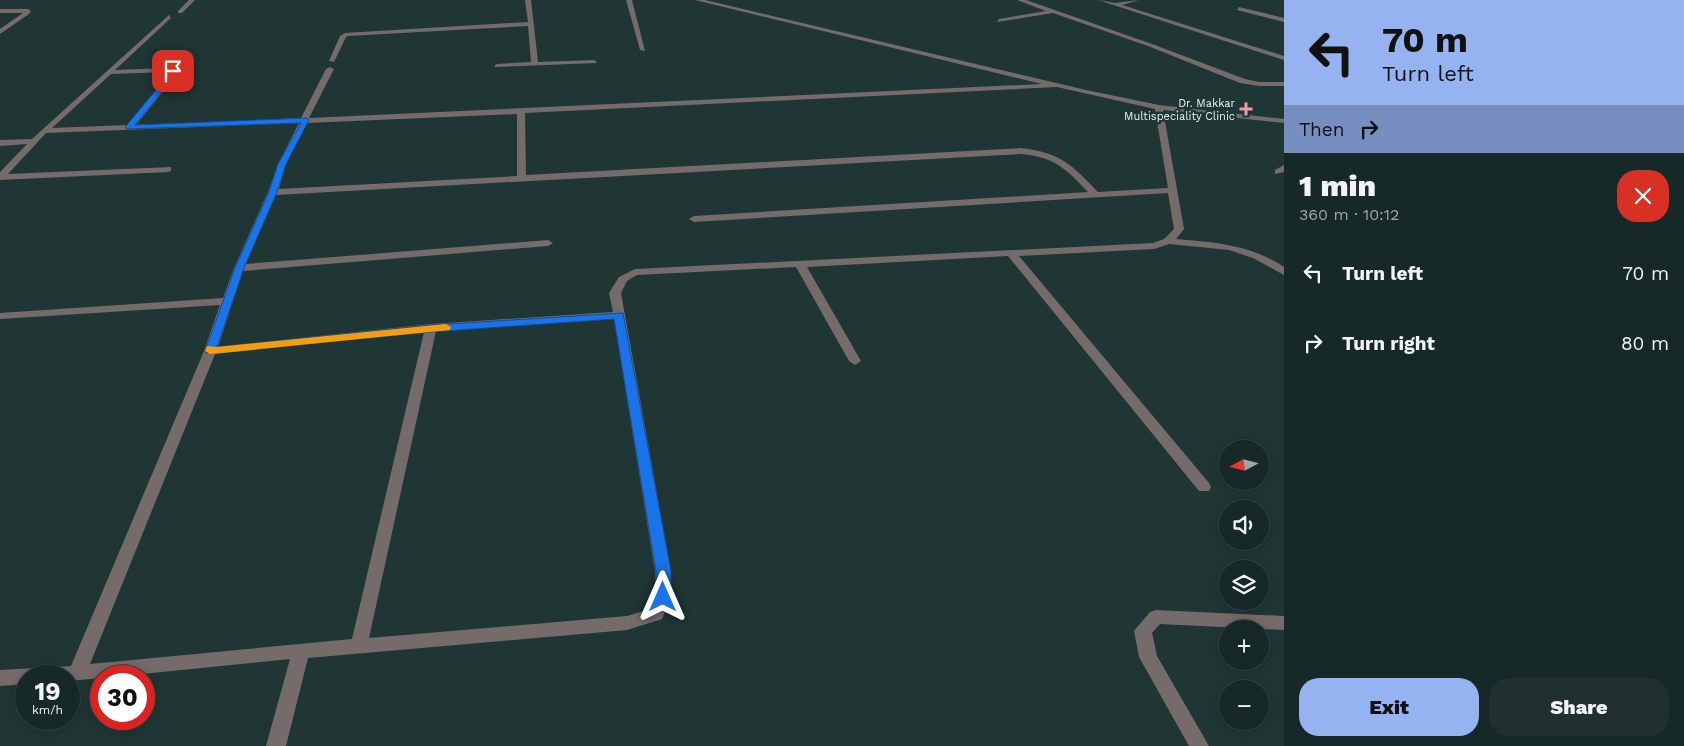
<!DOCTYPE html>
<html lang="en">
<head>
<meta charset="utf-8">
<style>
  body { margin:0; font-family:"Work Sans",sans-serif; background:#203030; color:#f1f3f6; height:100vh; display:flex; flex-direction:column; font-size:19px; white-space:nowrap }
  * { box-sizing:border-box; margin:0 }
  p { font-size:16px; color:#9ea6a8 }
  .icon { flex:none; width:28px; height:28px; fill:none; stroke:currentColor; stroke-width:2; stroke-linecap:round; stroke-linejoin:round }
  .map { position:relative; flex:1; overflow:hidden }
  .side { display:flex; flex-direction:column; background:#172828; width:400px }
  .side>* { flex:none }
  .banner { background:#95b2f1; color:#111; overflow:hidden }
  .needle { width:32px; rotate:263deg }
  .buttons { position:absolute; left:1219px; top:440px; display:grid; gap:10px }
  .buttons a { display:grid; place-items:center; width:50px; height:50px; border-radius:50%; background:#172828; box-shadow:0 2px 12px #0003,0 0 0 1px #364445; font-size:25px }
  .speed { position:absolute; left:15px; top:665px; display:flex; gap:10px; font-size:25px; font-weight:700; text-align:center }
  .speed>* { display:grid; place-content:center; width:65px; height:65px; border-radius:50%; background:#172828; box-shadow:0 2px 12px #0003,0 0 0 1px #364445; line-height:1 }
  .speed small { font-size:12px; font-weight:400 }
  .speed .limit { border:8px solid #d22; background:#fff; color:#111 }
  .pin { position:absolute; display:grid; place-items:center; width:42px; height:42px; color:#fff; margin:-21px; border-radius:10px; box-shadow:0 2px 8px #0006 }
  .me { position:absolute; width:55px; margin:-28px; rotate:0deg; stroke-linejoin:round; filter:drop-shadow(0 0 4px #0008) }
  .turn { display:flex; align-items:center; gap:18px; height:105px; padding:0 15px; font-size:22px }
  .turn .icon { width:65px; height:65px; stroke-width:2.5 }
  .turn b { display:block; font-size:35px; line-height:42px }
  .then { display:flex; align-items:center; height:48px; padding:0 15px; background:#0003; gap:10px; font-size:19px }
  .round { display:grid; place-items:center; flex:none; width:52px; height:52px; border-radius:20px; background:#203030 }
  .overview { display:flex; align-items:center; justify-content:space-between; height:85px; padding:0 15px }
  h1 { font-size:30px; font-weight:800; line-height:38px }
  .button { display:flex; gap:10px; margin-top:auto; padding:10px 15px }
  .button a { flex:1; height:58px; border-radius:20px; background:#95b2f1; color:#111; font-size:20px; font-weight:800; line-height:58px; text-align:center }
  .button a+a { background:#203030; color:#f1f3f6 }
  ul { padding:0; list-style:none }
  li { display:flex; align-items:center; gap:15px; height:70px; padding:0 15px }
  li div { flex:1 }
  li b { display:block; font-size:19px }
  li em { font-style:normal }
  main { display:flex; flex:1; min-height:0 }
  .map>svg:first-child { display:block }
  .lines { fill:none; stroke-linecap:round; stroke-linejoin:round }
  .minor { fill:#766b6b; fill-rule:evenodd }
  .route { fill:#1a73e8; stroke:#114b97 }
  .slow { fill:#f59e0b }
  .poi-dot { fill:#f59b9e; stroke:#1f3635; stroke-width:2 }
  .labels { text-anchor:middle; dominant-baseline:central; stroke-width:5; stroke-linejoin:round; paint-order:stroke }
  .far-poi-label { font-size:11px; fill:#e5f3f2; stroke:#1f3635; text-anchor:end }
</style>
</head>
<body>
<main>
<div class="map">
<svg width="1284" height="746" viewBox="0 0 1284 746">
  <rect width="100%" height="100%" fill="#1f3635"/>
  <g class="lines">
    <path class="minor" d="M 189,0 L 195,0 L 182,13 L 178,13 L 178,11 Z
      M 525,0 L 531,0 L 538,62 L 594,60 L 597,62 L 596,63 L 495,67 L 495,65 L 497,64 L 531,62 L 528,26 L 348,36 L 346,37 L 334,62 L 329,61 L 340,36 L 345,33 L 528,22 Z
      M 626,0 L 632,0 L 645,51 L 640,50 Z
      M 695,0 L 705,0 L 1086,90 L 1159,105 L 1284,119 L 1284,123 L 1163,110 L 1184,229 L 1176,239 C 1215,242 1251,245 1284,267 L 1284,275 L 1253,258 L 1229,250 L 1169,244 L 1154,249 L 1019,256 L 1209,483 L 1211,487 L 1209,491 L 1199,491 L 1008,256 L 807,267 L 861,361 L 855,365 L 849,361 L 796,267 L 637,275 L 627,281 L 621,293 L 671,571 L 671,597 L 662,619 L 627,630 L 308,658 L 286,746 L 266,746 L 290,659 L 122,676 L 101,676 L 101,678 L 69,681 L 69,676 L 26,676 L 26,684 L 0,686 L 0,670 L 71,666 L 204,351 L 220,305 L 0,319 L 0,313 L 223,298 L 234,268 L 268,192 L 278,164 L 299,123 L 46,133 L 8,174 L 171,167 L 171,171 L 168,172 L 0,180 L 0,172 L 27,144 L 0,146 L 0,140 L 32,139 L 169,15 L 171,18 L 115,70 L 167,68 L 179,72 L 136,125 L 301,118 L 326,69 L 330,67 L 334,69 L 309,118 L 1042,84 ZM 167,72 L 170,73 L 127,125 L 52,128 L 111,74 ZM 1057,87 L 1155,109 L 1168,188 L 1098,192 C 1071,164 1061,153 1021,148 L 526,175 L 525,113 ZM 517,114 L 517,176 L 279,189 L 286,164 L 307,123 ZM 1021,154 C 1055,157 1066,169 1088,192 L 694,216 L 689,219 L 694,222 L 1168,193 L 1174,229 L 1164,239 L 1153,243 L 635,269 L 619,277 L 609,293 L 613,312 L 431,324 L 218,347 L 243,271 L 548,246 L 553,243 L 548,240 L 246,264 L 276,195 ZM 614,319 L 655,571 L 655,597 L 650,609 L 627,616 L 369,638 L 436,331 ZM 424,332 L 352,639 L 90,664 L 215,354 Z
      M 1017,0 L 1026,0 L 1152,44 L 1245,79 L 1259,82 L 1284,82 L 1284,86 L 1259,86 L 1240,83 L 1148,46 L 1053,13 L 997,22 L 999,19 L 1046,11 Z
      M 1098,0 L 1115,3 L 1139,0 L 1122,5 L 1284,56 L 1284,60 Z
      M 1239,7 L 1284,18 L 1284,22 L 1237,10 Z
      M 0,9 L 28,9 L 31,11 L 29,14 L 0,34 L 0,29 L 23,13 L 0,13 Z
      M 1284,165 L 1284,172 L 1275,174 L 1275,170 Z
      M 1156,610 L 1284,616 L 1284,630 L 1160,624 L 1152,633 L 1157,656 L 1209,746 L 1189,746 L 1139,657 L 1134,631 L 1150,612 Z"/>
  </g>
  <path class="route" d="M 171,69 L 175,69 L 178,72 L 135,125 L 306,118 L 309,120 L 286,164 L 277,192 L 244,268 L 217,347 L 431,325 L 623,313 L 671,571 L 671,597 L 668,601 L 663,603 L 658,601 L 656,597 L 656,571 L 614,319 L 431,332 L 206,353 L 205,351 L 235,268 L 269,192 L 278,164 L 301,123 L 126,129 L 126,126 L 171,72 Z"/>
  <path class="slow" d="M 446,324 L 451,327 L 450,330 L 210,354 L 205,351 L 207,346 L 216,347 Z"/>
  <path class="poi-dot" d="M1243.5 101.5h5v5h5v5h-5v5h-5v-5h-5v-5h5z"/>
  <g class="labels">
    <g class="far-poi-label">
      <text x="1235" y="103">Dr. Makkar<tspan x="1235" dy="13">Multispeciality Clinic</tspan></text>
    </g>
  </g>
</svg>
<div class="buttons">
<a><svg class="needle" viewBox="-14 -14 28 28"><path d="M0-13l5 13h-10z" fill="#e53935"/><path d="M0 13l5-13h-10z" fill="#9ea6a8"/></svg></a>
<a><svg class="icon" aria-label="sound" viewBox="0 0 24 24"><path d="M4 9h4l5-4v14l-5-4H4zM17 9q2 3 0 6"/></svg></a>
<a><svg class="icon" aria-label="layers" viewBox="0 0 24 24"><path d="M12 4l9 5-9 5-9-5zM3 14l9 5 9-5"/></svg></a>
<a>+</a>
<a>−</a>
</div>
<div class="speed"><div>19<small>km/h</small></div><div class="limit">30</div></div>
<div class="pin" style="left:173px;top:71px;background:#d93025"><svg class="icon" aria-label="arrive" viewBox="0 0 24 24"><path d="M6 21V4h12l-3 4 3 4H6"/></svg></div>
<svg class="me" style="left:663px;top:597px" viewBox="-20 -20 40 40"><path d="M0-17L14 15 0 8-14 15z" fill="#1a73e8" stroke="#fff" stroke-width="4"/></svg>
</div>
<section class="side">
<div class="banner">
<div class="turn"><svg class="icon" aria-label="left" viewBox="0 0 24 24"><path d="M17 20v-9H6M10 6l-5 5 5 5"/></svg><div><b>70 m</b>Turn left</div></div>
<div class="then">Then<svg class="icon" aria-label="right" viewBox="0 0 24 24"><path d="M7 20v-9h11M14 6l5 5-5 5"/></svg></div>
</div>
<div class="overview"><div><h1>1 min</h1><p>360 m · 10:12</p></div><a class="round" style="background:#d93025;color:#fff"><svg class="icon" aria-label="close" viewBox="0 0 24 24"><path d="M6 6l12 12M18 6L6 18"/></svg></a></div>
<ul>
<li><svg class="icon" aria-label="left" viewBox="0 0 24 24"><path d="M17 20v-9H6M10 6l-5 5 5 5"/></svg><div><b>Turn left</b></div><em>70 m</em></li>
<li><svg class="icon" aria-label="right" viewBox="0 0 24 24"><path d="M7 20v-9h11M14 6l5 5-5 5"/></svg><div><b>Turn right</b></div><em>80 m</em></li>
</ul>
<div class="button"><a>Exit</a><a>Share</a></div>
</section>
</main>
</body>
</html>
